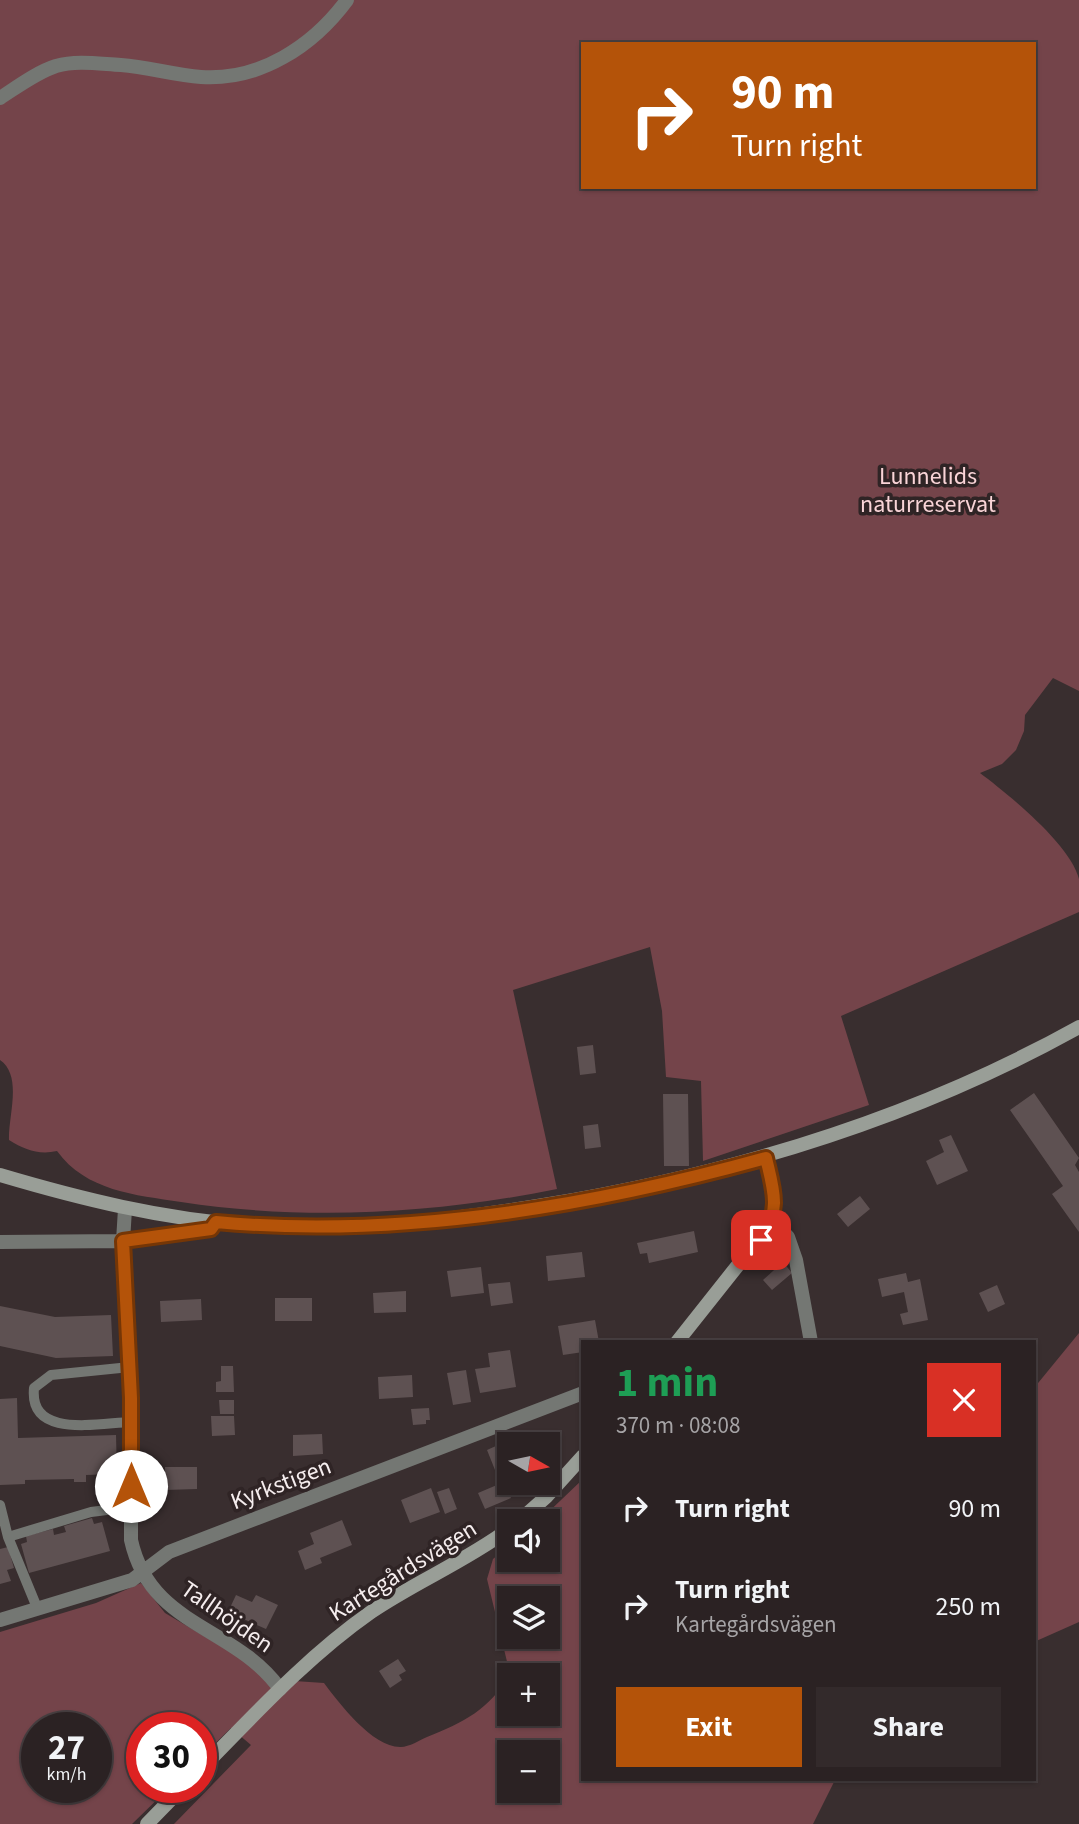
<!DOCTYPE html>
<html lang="en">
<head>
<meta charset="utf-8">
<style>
  body { margin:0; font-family:"Source Sans 3",sans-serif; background:#332a2b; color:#f1f3f6; height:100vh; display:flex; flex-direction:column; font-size:26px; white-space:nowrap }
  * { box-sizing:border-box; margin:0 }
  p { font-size:23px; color:#a6a4a6 }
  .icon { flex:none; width:38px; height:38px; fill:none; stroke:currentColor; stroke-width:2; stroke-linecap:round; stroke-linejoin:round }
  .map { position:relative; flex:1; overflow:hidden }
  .details { position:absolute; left:581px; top:1340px; width:455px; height:441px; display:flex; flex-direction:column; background:#2b2223; border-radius:0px; box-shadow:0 2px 5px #0004,0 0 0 2px #473f41 }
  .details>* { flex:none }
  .top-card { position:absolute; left:581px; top:42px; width:455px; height:147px; border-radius:0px; box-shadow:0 2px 5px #0004,0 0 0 2px #473f41; background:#b45309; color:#fff; overflow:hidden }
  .needle { width:46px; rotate:99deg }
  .tools { position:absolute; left:497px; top:1432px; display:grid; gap:14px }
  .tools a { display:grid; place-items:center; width:63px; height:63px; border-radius:0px; background:#2b2223; box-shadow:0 2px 5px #0004,0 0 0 2px #473f41; font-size:35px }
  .speed { position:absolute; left:21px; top:1712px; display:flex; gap:14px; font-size:35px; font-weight:700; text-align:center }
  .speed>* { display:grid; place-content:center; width:91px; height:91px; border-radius:50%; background:#2b2223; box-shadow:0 2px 5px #0004,0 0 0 2px #473f41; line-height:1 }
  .speed small { font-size:18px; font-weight:400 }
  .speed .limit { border:10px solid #d22; background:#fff; color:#111 }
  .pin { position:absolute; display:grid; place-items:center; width:60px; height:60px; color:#fff; margin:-30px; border-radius:14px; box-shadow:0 4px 10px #0006 }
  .me { position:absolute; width:77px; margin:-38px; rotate:0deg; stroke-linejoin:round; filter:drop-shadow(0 0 5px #0008) }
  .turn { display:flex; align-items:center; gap:24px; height:147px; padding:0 35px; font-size:32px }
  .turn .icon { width:91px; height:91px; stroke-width:2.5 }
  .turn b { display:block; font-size:49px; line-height:60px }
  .round { display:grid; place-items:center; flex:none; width:74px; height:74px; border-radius:0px; background:#332a2b }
  .summary { display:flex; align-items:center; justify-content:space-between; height:119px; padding:0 35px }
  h1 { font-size:42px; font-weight:700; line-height:52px; color:#1e9e55 }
  .button { display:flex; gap:14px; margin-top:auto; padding:14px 35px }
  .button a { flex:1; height:80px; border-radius:0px; background:#b45309; color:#fff; font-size:28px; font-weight:700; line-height:80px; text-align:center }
  .button a+a { background:#332a2b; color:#f1f3f6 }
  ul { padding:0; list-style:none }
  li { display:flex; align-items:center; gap:21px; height:98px; padding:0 35px }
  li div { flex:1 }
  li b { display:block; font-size:26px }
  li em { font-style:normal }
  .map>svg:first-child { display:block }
  .green { fill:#74444a; fill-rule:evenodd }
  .building { fill:#5e5152 }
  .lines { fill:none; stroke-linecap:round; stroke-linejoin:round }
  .lane { stroke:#747773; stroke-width:10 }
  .street { stroke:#747773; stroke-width:14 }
  .secondary { stroke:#999e97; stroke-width:14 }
  .route-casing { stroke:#753606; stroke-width:18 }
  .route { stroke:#b45309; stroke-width:12 }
  .labels { text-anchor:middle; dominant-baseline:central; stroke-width:7; stroke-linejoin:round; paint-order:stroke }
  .park-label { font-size:24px; fill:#f9d4d7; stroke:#2f2425 }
  .street-label { font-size:24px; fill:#f5edee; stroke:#2f2425 }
</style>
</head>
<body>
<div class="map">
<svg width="1079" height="1824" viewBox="0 0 1079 1824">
  <rect width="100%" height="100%" fill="#392e2f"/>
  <path class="green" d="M 0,0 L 1079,0 L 1079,691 L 1053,678 L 1025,715 L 1024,731 L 1016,750 L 1002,764 L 980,773 C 1008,794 1071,845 1079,879 C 1079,889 1079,902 1079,912 L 841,1016 L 869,1105 L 703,1161 L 701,1081 L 666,1077 L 662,1011 L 650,947 L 513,990 L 557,1189 C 433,1214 307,1221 181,1202 C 135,1195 86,1191 57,1151 C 39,1155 25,1150 9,1140 C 8,1116 23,1076 0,1060 ZM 583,44 L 1034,44 L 1034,187 L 583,187 Z
    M 1079,1333 L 1079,1622 L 1034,1642 L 1034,1388 Z
    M 583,1479 L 583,1780 L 835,1780 L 813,1824 L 174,1824 L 251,1745 L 231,1728 L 201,1757 L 201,1727 L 142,1727 L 142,1787 L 170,1787 L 132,1824 L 0,1824 L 0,1632 L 96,1603 L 141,1583 L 165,1613 L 251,1664 L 265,1679 L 324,1683 C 339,1703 373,1748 401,1747 C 409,1747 420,1740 427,1737 C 464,1722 489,1710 510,1674 L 487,1579 L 493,1559 L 509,1546 L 509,1559 L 548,1559 L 548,1521 L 539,1521 ZM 509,1598 L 548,1598 L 548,1636 L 509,1636 ZM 509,1675 L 548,1675 L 548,1713 L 509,1713 ZM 37,1727 L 96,1727 L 96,1787 L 37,1787 ZM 509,1752 L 548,1752 L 548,1790 L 509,1790 Z"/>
  <path class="building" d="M 593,1045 L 596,1073 L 580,1075 L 577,1047 Z
    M 1034,1093 L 1079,1158 L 1075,1165 L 1079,1172 L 1079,1232 L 1052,1194 L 1063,1186 L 1010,1110 Z
    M 663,1094 L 688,1094 L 689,1166 L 664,1166 Z
    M 598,1124 L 601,1147 L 585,1149 L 583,1126 Z
    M 951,1135 L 968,1171 L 937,1185 L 926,1161 L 944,1152 L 939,1140 Z
    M 860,1196 L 870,1209 L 848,1227 L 837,1214 Z
    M 694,1231 L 698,1252 L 649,1263 L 647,1253 L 640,1254 L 637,1243 Z
    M 582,1252 L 585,1277 L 548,1281 L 546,1256 Z
    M 783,1262 L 792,1273 L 772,1290 L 763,1280 Z
    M 481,1267 L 484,1293 L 451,1297 L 447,1271 Z
    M 906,1273 L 908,1282 L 920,1279 L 928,1320 L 903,1325 L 900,1314 L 908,1312 L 904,1292 L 882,1297 L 878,1279 Z
    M 510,1282 L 513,1303 L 491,1306 L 488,1284 Z
    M 997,1285 L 1005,1304 L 988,1312 L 979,1293 Z
    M 406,1291 L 406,1312 L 374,1313 L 373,1293 Z
    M 275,1298 L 312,1298 L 312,1321 L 275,1321 Z
    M 201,1299 L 202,1320 L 161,1322 L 160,1301 Z
    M 0,1306 L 55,1317 L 111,1315 L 113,1356 L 56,1358 L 0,1346 Z
    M 595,1320 L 599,1342 L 583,1342 L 583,1352 L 563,1355 L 558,1326 Z
    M 510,1350 L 516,1387 L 480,1393 L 475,1369 L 490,1367 L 488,1353 Z
    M 221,1366 L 233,1366 L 234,1392 L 216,1392 L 216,1382 L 221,1381 Z
    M 466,1370 L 471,1402 L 453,1405 L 447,1373 Z
    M 412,1375 L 413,1397 L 379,1399 L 378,1377 Z
    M 17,1398 L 18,1438 L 116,1435 L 117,1474 L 86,1475 L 86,1482 L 74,1482 L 74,1479 L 25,1480 L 25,1484 L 0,1485 L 0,1399 Z
    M 219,1400 L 234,1400 L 234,1414 L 220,1414 Z
    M 429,1408 L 430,1420 L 426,1420 L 426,1424 L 413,1425 L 411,1409 Z
    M 211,1416 L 234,1416 L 235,1435 L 212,1436 Z
    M 322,1434 L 323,1454 L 293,1456 L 293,1435 Z
    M 507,1441 L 509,1470 L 497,1475 L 487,1450 Z
    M 165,1467 L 197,1467 L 197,1489 L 165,1490 Z
    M 504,1482 L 511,1498 L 485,1509 L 478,1493 Z
    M 431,1488 L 440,1512 L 410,1523 L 401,1500 Z
    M 449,1488 L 457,1509 L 445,1514 L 437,1492 Z
    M 92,1518 L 94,1524 L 102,1522 L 110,1551 L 29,1573 L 21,1544 L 27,1542 L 26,1536 L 53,1529 L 54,1535 L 66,1532 L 64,1526 Z
    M 342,1520 L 352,1545 L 320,1558 L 322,1563 L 305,1570 L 298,1551 L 314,1544 L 310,1533 Z
    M 8,1547 L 14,1568 L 7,1570 L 11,1581 L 0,1584 L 0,1549 Z
    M 236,1595 L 252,1602 L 256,1595 L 278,1605 L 266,1629 L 228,1612 Z
    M 398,1659 L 406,1671 L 399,1675 L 402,1680 L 390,1688 L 379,1671 Z"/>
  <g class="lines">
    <path class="lane" d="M 123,1241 L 211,1229 L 216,1222
      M 130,1367 L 51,1375 L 34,1388 C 29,1439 98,1423 131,1422
      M 0,1505 L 8,1537 L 91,1512 L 130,1507
      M 8,1537 L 38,1610"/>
    <path class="street" d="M 0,98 C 17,87 37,72 56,66 C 77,60 100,64 121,65 C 148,67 174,75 201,77 C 260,81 313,46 347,0
      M 125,1209 L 123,1241 L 131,1398 L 131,1540 C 150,1627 234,1625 280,1689
      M 773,1221 L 788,1237 L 796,1260 L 811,1342
      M 0,1242 L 123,1241
      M 0,1620 L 132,1580 L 169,1552 L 583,1393"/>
    <path class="secondary" d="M 0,1175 C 81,1199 162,1219 247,1225 C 346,1232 446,1221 544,1205 C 732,1174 912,1120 1079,1027
      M 677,1342 L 773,1221 L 774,1195 L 766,1158
      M 519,1521 L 546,1497 L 583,1456
      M 201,1769 C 255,1714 308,1656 371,1612 C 415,1582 466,1561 509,1529
      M 147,1824 L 183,1787"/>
  </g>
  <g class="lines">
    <g class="route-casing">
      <path id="route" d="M 131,1486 L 131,1398 L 123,1241 L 211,1229 L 216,1222 C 399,1239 589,1207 766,1158 C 774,1192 781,1209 761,1240"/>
    </g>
    <use href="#route" class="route"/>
  </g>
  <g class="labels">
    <g class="park-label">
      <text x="928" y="476">Lunnelids<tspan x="928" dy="28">naturreservat</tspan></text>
    </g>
    <g class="street-label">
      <text transform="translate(281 1484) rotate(-21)">Kyrkstigen</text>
      <text transform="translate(403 1571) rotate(-32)">Kartegårdsvägen</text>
      <text transform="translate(227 1617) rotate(35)">Tallhöjden</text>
    </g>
  </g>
</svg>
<div class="tools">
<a><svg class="needle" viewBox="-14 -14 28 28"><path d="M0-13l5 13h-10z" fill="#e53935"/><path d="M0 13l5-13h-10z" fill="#a6a4a6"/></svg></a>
<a><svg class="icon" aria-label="sound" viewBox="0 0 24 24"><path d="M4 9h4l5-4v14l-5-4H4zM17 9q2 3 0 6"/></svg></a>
<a><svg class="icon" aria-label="layers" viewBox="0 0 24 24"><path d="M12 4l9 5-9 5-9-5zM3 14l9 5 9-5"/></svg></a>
<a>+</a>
<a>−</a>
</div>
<div class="speed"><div>27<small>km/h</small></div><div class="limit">30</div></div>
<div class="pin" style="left:761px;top:1240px;background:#d93025"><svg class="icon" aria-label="arrive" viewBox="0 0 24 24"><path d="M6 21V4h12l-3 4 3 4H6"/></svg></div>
<svg class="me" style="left:131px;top:1486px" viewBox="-20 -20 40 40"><circle r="19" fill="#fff"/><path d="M0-13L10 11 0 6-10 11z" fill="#b45309"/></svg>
<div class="top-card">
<div class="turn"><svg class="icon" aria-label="right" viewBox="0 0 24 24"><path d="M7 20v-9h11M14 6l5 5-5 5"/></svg><div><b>90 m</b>Turn right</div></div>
</div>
<section class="details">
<div class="summary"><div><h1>1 min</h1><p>370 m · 08:08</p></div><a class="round" style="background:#d93025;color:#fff"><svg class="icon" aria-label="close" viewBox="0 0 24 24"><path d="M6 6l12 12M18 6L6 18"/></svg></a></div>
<ul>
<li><svg class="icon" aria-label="right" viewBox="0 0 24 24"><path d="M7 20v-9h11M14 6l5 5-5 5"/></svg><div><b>Turn right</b></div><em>90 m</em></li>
<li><svg class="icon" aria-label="right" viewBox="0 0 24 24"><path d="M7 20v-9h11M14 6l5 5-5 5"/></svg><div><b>Turn right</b><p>Kartegårdsvägen</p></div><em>250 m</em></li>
</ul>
<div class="button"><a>Exit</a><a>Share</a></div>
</section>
</div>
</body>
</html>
